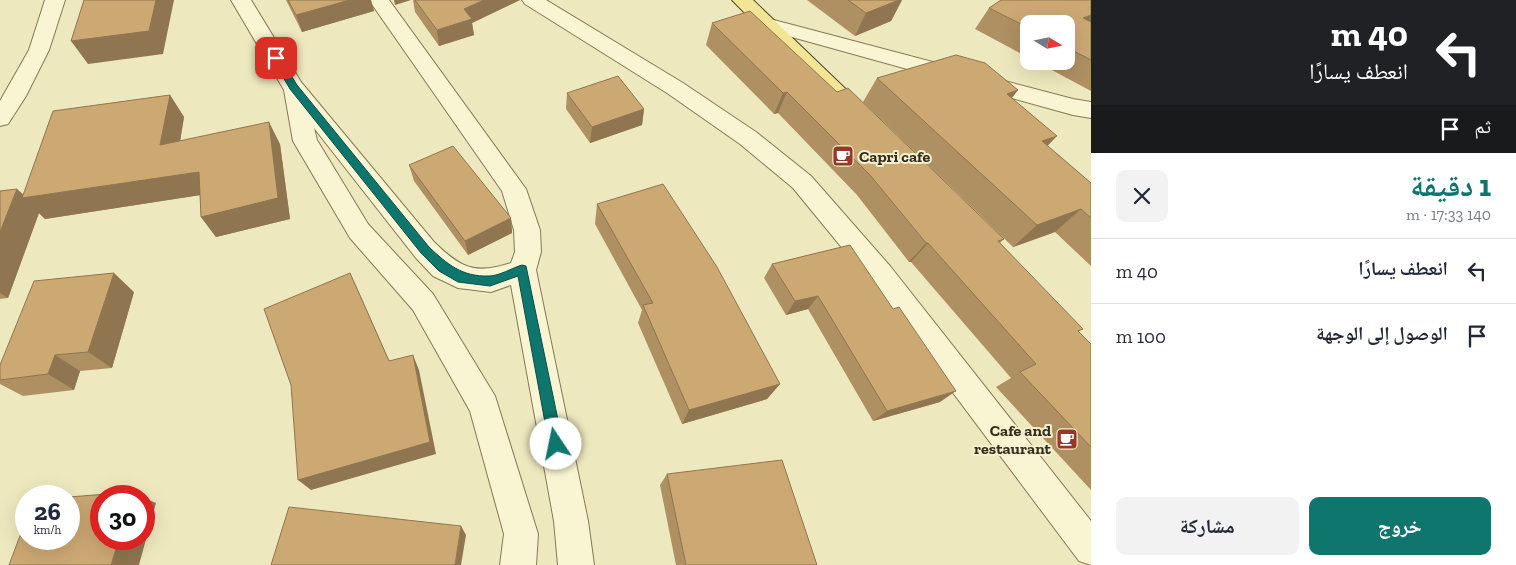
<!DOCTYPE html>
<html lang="ar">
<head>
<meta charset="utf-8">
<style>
  body { margin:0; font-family:"Zilla Slab","Noto Naskh Arabic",serif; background:#f2f2f3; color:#1f2937; direction:rtl; height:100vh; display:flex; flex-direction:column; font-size:19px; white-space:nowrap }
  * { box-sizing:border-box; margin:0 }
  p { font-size:16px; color:#747a83 }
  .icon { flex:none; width:28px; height:28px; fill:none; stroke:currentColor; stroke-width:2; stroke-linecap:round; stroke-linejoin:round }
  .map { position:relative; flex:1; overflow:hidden; direction:ltr }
  .details { display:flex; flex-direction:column; background:#fff; width:425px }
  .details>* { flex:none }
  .hud { background:#202124; color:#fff; overflow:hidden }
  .needle { width:32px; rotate:100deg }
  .buttons { position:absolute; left:1020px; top:15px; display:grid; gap:10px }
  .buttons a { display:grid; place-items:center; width:55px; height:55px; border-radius:10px; background:#fff; box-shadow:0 5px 20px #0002; font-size:25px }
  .speed { position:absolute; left:15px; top:485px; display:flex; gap:10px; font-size:25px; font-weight:700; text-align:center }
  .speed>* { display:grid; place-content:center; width:65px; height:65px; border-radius:50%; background:#fff; box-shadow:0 5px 20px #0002; line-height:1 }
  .speed small { font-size:12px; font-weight:400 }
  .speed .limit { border:8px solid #d22; background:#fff; color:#111 }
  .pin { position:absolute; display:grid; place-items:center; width:42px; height:42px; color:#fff; margin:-21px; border-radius:10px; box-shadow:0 2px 8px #0006 }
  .me { position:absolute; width:55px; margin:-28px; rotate:349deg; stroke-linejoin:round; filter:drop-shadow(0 0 4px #0008) }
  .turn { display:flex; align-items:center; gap:18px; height:105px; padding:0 25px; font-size:22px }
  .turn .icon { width:65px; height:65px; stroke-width:2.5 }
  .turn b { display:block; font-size:35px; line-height:42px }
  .then { display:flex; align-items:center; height:48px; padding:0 25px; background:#0003; gap:10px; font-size:19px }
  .round { display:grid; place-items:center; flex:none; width:52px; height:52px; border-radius:10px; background:#f2f2f3 }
  .headline { display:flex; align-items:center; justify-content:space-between; height:85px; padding:0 25px }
  h1 { font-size:30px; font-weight:800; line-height:38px; color:#0f766e }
  .primary-button { display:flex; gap:10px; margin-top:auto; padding:10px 25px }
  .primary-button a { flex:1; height:58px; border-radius:10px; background:#0f766e; color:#fff; font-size:20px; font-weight:800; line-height:58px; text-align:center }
  .primary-button a+a { background:#f2f2f3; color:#1f2937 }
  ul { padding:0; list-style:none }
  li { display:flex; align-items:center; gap:15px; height:65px; padding:0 25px; border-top:1px solid #e0e1e3 }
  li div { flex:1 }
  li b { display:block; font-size:19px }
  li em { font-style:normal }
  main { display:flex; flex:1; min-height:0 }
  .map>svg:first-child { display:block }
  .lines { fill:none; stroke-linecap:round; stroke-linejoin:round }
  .minor-casing { stroke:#867857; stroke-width:2 }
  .primary-casing { stroke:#53452c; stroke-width:2 }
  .minor { fill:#f9f4d1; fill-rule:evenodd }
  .primary { fill:#f2e695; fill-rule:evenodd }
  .wall { fill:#af9063 }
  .shaded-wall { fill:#8f7650 }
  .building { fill:#cca873; stroke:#8f7650 }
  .route { fill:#0f766e; stroke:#0a4d48 }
  .labels { text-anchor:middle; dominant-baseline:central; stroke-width:4; stroke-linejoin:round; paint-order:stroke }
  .poi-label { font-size:16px; font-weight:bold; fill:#352c1c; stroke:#f5f1ce; text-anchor:start }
</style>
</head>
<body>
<main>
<section class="details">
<div class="hud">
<div class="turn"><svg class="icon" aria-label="left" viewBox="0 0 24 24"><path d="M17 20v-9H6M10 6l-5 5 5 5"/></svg><div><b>40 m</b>انعطف يسارًا</div></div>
<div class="then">ثم<svg class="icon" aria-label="arrive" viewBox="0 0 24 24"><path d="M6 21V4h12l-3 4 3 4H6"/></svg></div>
</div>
<div class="headline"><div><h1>1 دقيقة</h1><p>140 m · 17:33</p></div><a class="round"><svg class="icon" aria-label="close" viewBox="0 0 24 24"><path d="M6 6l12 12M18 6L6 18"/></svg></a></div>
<ul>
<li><svg class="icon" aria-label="left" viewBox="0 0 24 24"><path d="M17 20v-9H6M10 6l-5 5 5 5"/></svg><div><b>انعطف يسارًا</b></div><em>40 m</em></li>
<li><svg class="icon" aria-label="arrive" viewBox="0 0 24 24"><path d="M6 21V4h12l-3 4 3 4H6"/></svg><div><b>الوصول إلى الوجهة</b></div><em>100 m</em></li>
</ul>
<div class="primary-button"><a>خروج</a><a>مشاركة</a></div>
</section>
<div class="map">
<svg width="1091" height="565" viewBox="0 0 1091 565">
  <rect width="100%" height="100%" fill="#eee8be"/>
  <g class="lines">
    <g class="minor-casing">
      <path id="minor" d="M 45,0 L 65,0 L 49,50 L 26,96 L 8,124 L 0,126 L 0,101 L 29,50 Z
        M 231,0 L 251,0 L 301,82 L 434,242 C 461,268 474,275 511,263 L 515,252 L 514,230 L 502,191 L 369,0 L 389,0 L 526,189 L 540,230 L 541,252 L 536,270 L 588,521 L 594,565 L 558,565 L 554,521 L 511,285 L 491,292 L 458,288 L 433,276 L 416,258 L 314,128 L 317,140 L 368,224 L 433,294 L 495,396 L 538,534 L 536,565 L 500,565 L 504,534 L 470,411 L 413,310 L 350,238 L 293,141 L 284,90 Z
        M 522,0 L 546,0 L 683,83 L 756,132 L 811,176 L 890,266 L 1091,521 L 1091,565 L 1079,561 L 870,282 L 793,188 L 740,144 L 667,93 L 525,4 Z
        M 770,19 L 1073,99 L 1091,102 L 1091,118 L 1073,115 L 763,29 L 760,25 L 763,21 Z"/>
    </g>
    <g class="primary-casing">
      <path id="primary" d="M 732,0 L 753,0 L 855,98 L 858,103 L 855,108 L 847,111 L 839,108 Z"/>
    </g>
    <use href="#minor" class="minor"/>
    <use href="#primary" class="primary"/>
  </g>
  <path class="wall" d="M 286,0 L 371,0 L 374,11 L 302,32 Z
    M 413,0 L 520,0 L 472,23 L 474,35 L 439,46 L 415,12 Z
    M 807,0 L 902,0 L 891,21 L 855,36 Z
    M 1091,0 L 1091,91 L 1035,61 L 1066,61 L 1066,24 L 1029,24 L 1029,58 L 975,29 L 989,8 Z
    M 712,23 L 837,92 L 1004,239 L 1000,243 L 1079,332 L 1091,344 L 1091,490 L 996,387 L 1011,378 L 911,262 L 909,262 L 857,195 L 778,113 L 774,114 L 706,45 Z
    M 877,78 L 1018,90 L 1012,98 L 1048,146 L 1091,183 L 1091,266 L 1055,232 L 1013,247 L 863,102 Z
    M 567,93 L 644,109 L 642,125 L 590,143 L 566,109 Z
    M 170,95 L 184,117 L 180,141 L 280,144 L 290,219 L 216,237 L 201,217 L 200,195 L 45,219 L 39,213 L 8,298 L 0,299 L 0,191 L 17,189 L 23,195 Z
    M 409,165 L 511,218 L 512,233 L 468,255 L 414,181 Z
    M 597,204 L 780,384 L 767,399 L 682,424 L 638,323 L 642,310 L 595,224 Z
    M 850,245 L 940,402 L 873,421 L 808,309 L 786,315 L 764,278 L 772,264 Z
    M 134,292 L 112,368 L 80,371 L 74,390 L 23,396 L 0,384 L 0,365 Z
    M 667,474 L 817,565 L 676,565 L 660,485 Z"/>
  <path class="shaded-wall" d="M 156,0 L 174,0 L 163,54 L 88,64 L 71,41 Z
    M 350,0 L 371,0 L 374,11 L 302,32 L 296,15 Z
    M 394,0 L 411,0 L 395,5 Z
    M 484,0 L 520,0 L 472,23 L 474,35 L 439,46 L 437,30 L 464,9 Z
    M 899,0 L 902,0 L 891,21 L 855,36 L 866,13 Z
    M 1091,15 L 1091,32 L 1083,18 Z
    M 1018,90 L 998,115 L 1007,94 Z
    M 787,92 L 778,113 L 774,114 L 783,93 Z
    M 170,95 L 184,117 L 176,167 L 160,145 Z
    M 644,109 L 642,125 L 590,143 L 592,127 Z
    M 269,122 L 280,144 L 290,219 L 216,237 L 201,217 Z
    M 1057,136 L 1035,159 L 1042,141 Z
    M 199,172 L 214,193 L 45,219 L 39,213 L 8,298 L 0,293 L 0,232 L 17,189 L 26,197 Z
    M 1081,209 L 1055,232 L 1013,247 L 1037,225 Z
    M 511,218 L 512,233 L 468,255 L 465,241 Z
    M 926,243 L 928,243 L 911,262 L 909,262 Z
    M 114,273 L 134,292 L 112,368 L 88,352 Z
    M 350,273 L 358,290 L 396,376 L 389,361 Z
    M 818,296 L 808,309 L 786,315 L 795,301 Z
    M 55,355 L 80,371 L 74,390 L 48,374 Z
    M 413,355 L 419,370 L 436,454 L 311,490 L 298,480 Z
    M 780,384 L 767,399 L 682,424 L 689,410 Z
    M 956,391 L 940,402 L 873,421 L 887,411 Z
    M 132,492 L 141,496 L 131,496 Z
    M 144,498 L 156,503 L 139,565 L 111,565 L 119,539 L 144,539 Z
    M 461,526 L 466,535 L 461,565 L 455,565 Z"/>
  <path class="building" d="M 84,0 L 156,0 L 149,31 L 71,41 Z
    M 288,0 L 350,0 L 296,15 Z
    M 415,0 L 484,0 L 464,9 L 472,19 L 437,30 Z
    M 848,0 L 899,0 L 866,13 Z
    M 1001,0 L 1091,0 L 1091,15 L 1083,18 L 1091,22 L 1091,60 L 1066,47 L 1066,24 L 1029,24 L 1029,28 L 989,8 Z
    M 750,11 L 837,92 L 848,88 L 1004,239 L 998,241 L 1083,329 L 1078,331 L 1091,344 L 1091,447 L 1020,372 L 1036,364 L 928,243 L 926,243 L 870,175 L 787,92 L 783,93 L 712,23 Z
    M 956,55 L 985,63 L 1018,90 L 1007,94 L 1057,136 L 1042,141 L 1091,183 L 1091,218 L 1081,209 L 1037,225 L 877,78 Z
    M 618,76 L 644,109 L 592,127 L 567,93 Z
    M 170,95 L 160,145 L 269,122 L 278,198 L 201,217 L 199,172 L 22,198 L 53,111 Z
    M 453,146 L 511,218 L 465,241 L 409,165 Z
    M 663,184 L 717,267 L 780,384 L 689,410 L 643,305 L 653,303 L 597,204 Z
    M 17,189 L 0,232 L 0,191 Z
    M 850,245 L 893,309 L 899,307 L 956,391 L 887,411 L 818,296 L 795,301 L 772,264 Z
    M 114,273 L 88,352 L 55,355 L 48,374 L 0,380 L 0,365 L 34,281 Z
    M 350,273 L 389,361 L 413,355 L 430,442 L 298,480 L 291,385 L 264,309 Z
    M 782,460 L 817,565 L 686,565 L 667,474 Z
    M 132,492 L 131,496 L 101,496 L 101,539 L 119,539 L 111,565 L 9,565 L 26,520 L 26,539 L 69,539 L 69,497 Z
    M 289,507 L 461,526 L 455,565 L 271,565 Z"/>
  <path class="route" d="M 276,55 L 279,56 L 297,85 L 429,247 C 447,264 462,277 489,276 C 499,276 512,268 522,265 L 526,266 L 563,444 L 561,448 L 556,450 L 551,448 L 549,444 L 518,276 L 490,286 L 458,282 L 439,271 L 421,253 L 290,89 L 272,58 Z"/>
  <defs>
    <g id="cafe-square" transform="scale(1.125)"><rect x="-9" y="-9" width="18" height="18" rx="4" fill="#953927" stroke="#f5f1ce"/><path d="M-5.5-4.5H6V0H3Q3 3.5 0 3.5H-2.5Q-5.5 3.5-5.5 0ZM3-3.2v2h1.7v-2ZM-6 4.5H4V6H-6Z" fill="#fff"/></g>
  </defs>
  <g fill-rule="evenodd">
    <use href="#cafe-square" x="843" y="156"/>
    <use href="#cafe-square" x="1067" y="439"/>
  </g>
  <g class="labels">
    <g class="poi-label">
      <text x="859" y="156">Capri cafe</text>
      <text x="1051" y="430" text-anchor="end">Cafe and<tspan x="1051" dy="18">restaurant</tspan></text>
    </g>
  </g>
</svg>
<div class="buttons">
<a><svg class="needle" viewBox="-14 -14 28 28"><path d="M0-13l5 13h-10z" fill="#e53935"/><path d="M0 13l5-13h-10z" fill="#747a83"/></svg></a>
</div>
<div class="speed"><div>26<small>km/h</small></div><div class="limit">30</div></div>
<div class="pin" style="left:276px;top:58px;background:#d93025"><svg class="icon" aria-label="arrive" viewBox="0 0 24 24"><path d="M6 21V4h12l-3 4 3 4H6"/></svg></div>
<svg class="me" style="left:556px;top:444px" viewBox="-20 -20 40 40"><circle r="19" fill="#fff"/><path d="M0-13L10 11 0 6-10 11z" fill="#0f766e"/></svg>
</div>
</main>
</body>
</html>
